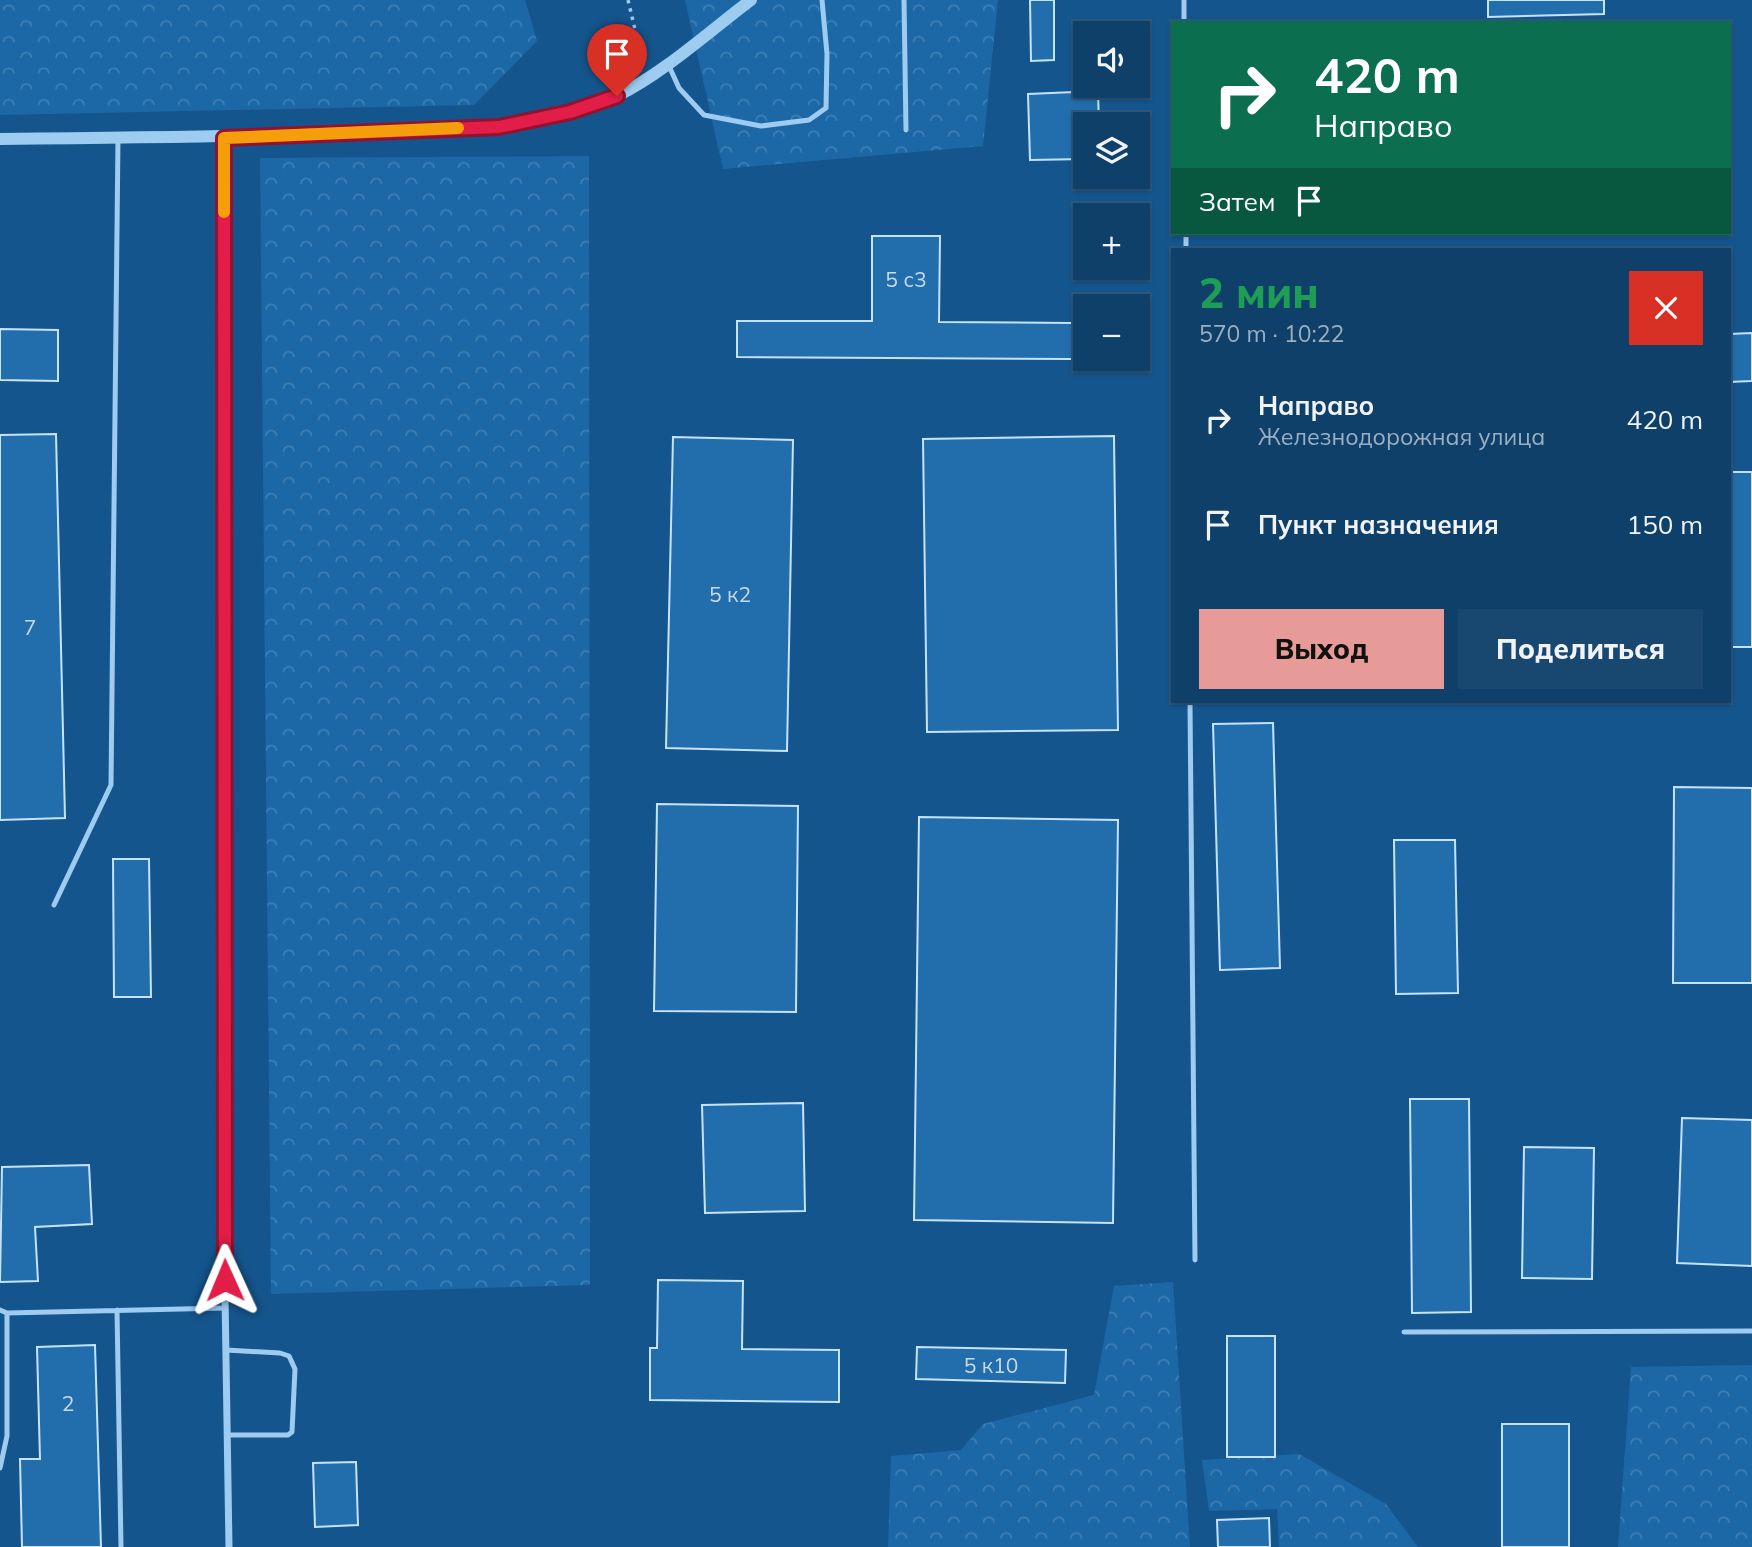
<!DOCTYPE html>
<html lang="ru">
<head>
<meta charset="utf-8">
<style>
  body { margin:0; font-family:Mulish,sans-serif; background:#184770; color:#f1f3f6; height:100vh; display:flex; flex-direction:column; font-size:26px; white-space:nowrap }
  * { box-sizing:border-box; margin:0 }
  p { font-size:23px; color:#9bafc1 }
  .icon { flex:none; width:38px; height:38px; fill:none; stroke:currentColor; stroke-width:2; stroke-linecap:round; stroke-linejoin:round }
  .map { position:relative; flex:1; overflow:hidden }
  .sheet { position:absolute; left:1171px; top:248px; width:560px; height:455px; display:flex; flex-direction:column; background:#0f406a; border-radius:0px; box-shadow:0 2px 5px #0004,0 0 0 2px #2f597e }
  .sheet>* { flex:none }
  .banner { position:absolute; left:1171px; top:21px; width:560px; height:214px; border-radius:0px; box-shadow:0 2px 5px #0004,0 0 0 2px #2f597e; background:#0b6e4f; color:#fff; overflow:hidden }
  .fabs { position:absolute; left:1073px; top:21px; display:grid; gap:14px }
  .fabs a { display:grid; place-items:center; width:77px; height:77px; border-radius:0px; background:#0f406a; box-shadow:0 2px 5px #0004,0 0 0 2px #2f597e; font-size:35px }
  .pin { position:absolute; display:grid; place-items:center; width:60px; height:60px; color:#fff; margin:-72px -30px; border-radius:50% 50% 50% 0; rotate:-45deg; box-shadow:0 0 7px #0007 }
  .pin .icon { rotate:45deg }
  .me { position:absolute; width:77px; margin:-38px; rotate:359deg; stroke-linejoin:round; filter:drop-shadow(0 0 5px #0008) }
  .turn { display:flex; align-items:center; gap:24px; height:147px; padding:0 28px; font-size:32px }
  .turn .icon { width:91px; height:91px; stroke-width:2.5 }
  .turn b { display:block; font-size:49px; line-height:60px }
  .then { display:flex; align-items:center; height:66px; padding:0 28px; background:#0003; gap:14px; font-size:26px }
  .round { display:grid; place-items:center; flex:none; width:74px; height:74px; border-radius:0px; background:#184770 }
  .headline { display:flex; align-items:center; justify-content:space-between; height:119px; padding:0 28px }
  h1 { font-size:42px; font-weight:800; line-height:52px; color:#1e9e55 }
  .button { display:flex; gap:14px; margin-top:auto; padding:14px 28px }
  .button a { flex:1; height:80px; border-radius:0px; background:#e69b98; color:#111; font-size:28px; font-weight:800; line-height:80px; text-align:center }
  .button a+a { background:#184770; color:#f1f3f6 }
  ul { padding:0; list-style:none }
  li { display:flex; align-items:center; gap:21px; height:105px; padding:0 28px }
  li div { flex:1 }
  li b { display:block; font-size:26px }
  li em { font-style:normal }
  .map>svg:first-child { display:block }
  .forest { fill:url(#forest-crowns) }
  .building { fill:#226dac; stroke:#c5e3fc; stroke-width:2 }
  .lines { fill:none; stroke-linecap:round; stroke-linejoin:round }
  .path { stroke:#9ecbf0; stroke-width:3.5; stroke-dasharray:3.5 5; stroke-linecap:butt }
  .service { stroke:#9ecbf0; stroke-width:5 }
  .minor { stroke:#9ecbf0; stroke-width:7 }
  .tertiary { stroke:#9ecbf0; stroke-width:12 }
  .route-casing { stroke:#92132f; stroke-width:18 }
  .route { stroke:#e11d48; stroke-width:12 }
  .slow { stroke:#f59e0b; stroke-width:12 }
  .labels { text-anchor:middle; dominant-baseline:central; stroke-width:7; stroke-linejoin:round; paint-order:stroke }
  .number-label { font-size:21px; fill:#c8daea }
</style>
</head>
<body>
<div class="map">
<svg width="1752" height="1547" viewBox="0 0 1752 1547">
  <defs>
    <pattern id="forest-crowns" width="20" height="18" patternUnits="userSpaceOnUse" patternTransform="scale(1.75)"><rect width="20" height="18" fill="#1c68a7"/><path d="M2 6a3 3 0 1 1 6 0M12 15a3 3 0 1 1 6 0" fill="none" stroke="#3e7fb4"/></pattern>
  </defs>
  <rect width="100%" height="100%" fill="#14558d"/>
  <path class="forest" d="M 0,0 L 525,0 L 537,41 L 474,105 L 0,115 Z
    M 685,0 L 998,0 L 983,146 L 723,169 Z
    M 589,156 L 590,1285 L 271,1294 L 260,158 Z
    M 1173,1282 L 1190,1547 L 888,1547 L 891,1456 L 961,1450 L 983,1424 L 1094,1395 L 1114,1286 Z
    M 1752,1365 L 1752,1547 L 1618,1547 L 1631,1367 Z
    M 1299,1454 L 1386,1504 L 1418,1547 L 1279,1547 L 1277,1509 L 1209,1511 L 1202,1460 Z"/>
  <path class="building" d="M 1030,0 L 1054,0 L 1054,60 L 1031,61 Z
    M 1488,0 L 1604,0 L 1604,14 L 1488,17 Z
    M 1098,91 L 1099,124 L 1085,124 L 1085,159 L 1030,160 L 1028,94 Z
    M 872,236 L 940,236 L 939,322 L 1072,323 L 1072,359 L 737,357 L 737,321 L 872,321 Z
    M 0,329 L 58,330 L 58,381 L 0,380 Z
    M 1752,333 L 1752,381 L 1729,382 L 1729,334 Z
    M 56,434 L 65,818 L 0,820 L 0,435 Z
    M 1114,436 L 1118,730 L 927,732 L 923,439 Z
    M 673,437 L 793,440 L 787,751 L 666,748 Z
    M 1729,472 L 1752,472 L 1752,647 L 1729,647 Z
    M 1273,723 L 1280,968 L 1220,970 L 1213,724 Z
    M 1674,787 L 1752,788 L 1752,983 L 1673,983 Z
    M 657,804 L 798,806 L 796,1012 L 654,1011 Z
    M 919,817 L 1118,820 L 1113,1223 L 914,1220 Z
    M 1394,840 L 1455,840 L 1458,993 L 1396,994 Z
    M 113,859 L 149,859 L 151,997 L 114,997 Z
    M 1410,1099 L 1469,1099 L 1471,1312 L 1412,1313 Z
    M 803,1103 L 805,1211 L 705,1213 L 702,1105 Z
    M 1682,1118 L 1752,1120 L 1752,1266 L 1677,1263 Z
    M 1524,1147 L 1594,1148 L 1592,1279 L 1522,1278 Z
    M 89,1165 L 92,1224 L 35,1227 L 38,1281 L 0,1282 L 2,1167 Z
    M 658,1280 L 743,1281 L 742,1349 L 839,1350 L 839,1402 L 650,1400 L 650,1348 L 657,1348 Z
    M 1227,1336 L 1275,1336 L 1275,1457 L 1227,1457 Z
    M 95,1345 L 101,1547 L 22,1547 L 20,1459 L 40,1459 L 37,1347 Z
    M 917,1347 L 1066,1350 L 1065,1383 L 916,1379 Z
    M 1502,1424 L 1569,1424 L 1569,1547 L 1502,1547 Z
    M 356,1462 L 358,1525 L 315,1527 L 313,1463 Z
    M 1269,1518 L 1270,1547 L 1218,1547 L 1217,1520 Z"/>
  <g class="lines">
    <path class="path" d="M 628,0 L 643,63"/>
    <path class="service" d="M 904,0 L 906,130
      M 1184,0 L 1184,23
      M 669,66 L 679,88 L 704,115 L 761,126 L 809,120 L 826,108 L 827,54 L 822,0
      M 1186,233 L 1186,250
      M 1190,702 L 1195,1260
      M 54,905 L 111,785 L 118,138
      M 0,1310 L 7,1313 L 225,1308
      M 117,1310 L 121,1547
      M 1404,1332 L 1752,1331
      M 226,1350 L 280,1353 L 289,1356 L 295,1369 L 292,1432 L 288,1435 L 227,1435
      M 0,1468 L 7,1436 L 7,1313"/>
    <path class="minor" d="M 224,138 L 223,1170 L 229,1547"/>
    <path class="tertiary" d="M 0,139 C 122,138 244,137 366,132 C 450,129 539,132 617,96 C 661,75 711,30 751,0"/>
  </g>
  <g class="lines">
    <g class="route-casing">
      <path id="route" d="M 225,1280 L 224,138 L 499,127 L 570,112 L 617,96"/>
    </g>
    <use href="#route" class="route"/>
    <path class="slow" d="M 224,212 L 224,138 L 458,128"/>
  </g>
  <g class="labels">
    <g class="number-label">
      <text x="906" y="279">5 с3</text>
      <text x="730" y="594">5 к2</text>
      <text x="30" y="627">7</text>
      <text x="991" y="1365">5 к10</text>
      <text x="68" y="1403">2</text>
    </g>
  </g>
</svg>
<div class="fabs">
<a><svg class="icon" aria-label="sound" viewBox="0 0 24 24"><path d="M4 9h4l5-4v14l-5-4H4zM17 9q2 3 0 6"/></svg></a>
<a><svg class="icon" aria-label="layers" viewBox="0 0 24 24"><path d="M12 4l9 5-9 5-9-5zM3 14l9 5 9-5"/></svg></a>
<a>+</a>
<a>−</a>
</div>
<div class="pin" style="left:617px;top:96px;background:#d93025"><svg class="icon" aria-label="arrive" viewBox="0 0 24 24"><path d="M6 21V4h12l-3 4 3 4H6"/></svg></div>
<svg class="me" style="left:225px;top:1280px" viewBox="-20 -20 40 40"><path d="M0-17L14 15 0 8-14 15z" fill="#e11d48" stroke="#fff" stroke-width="4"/></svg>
<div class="banner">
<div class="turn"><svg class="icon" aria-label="right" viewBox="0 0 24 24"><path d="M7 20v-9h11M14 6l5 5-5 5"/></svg><div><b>420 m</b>Направо</div></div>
<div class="then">Затем<svg class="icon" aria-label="arrive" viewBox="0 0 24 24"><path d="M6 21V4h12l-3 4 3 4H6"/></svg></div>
</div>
<section class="sheet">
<div class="headline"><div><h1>2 мин</h1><p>570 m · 10:22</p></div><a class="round" style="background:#d93025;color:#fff"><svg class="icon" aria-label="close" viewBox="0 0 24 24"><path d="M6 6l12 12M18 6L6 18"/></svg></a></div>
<ul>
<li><svg class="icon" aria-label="right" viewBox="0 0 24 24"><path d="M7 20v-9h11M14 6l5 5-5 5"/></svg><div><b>Направо</b><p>Железнодорожная улица</p></div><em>420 m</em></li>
<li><svg class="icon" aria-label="arrive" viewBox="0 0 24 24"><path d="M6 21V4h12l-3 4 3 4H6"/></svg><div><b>Пункт назначения</b></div><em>150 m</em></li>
</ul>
<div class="button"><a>Выход</a><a>Поделиться</a></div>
</section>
</div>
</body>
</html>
